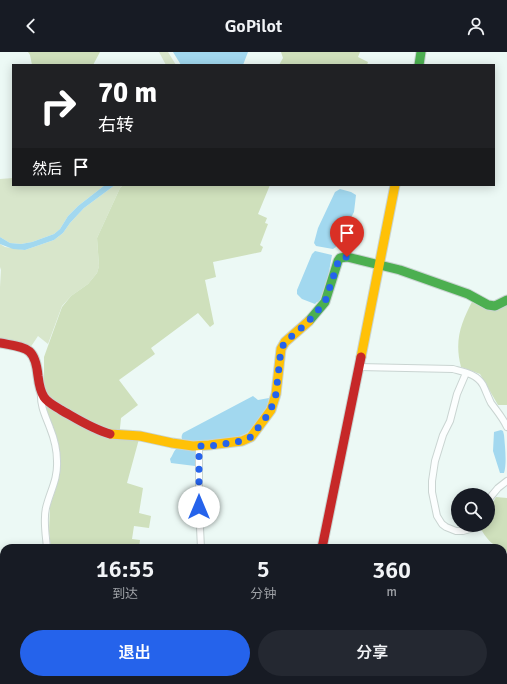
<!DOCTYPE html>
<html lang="zh">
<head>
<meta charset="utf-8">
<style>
  body { margin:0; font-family:Signika,"Noto Sans SC",sans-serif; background:#242831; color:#f1f3f6; height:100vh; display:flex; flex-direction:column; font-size:15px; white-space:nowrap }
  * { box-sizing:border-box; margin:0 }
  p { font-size:13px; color:#9ea1a6 }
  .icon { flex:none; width:22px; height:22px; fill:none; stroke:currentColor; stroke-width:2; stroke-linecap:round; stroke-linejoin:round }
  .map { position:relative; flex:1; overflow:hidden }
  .panel { position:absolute; left:0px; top:492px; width:507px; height:140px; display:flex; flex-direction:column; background:#171b24; border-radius:12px 12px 0 0; box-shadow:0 2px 10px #0003 }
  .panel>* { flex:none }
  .hud { position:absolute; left:12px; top:12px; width:483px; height:122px; border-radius:0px; box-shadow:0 2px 10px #0003; background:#202124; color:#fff; overflow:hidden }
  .tools { position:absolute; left:451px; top:436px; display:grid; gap:8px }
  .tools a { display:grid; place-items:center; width:44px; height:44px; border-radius:50%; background:#171b24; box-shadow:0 2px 10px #0003; font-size:20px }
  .pin { position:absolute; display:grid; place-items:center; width:34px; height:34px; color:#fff; margin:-41px -17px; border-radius:50% 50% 50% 0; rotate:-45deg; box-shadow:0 0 4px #0007 }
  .pin .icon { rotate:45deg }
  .me { position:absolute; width:44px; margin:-22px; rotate:0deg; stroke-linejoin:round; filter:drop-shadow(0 0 3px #0008) }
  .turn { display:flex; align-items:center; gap:14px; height:84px; padding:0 20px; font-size:18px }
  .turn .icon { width:52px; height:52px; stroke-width:2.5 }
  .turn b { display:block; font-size:28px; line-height:34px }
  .then { display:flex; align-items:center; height:38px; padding:0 20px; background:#0003; gap:8px; font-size:15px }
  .eta { display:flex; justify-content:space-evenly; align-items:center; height:68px; text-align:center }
  .eta b { font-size:24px; font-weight:600; line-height:28px }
  .primary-button { display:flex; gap:8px; margin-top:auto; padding:8px 20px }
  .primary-button a { flex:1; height:46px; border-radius:24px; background:#2563eb; color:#fff; font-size:16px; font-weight:600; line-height:46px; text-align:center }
  .primary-button a+a { background:#242831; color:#f1f3f6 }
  header { display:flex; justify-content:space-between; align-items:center; height:52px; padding:0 20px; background:#171b24; font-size:18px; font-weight:600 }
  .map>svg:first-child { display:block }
  .green { fill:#d8e6cb }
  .forest { fill:#cfe0bc }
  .water { fill:#a2d8ef }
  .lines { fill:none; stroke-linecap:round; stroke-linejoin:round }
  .street-casing { stroke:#c9d4d1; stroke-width:8 }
  .fast-casing { stroke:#c9d4d1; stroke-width:11 }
  .slow-casing { stroke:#c9d4d1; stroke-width:11 }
  .jam-casing { stroke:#c9d4d1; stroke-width:11 }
  .street { stroke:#fcfefe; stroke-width:6 }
  .fast { stroke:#4caf50; stroke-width:9 }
  .slow { stroke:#ffc107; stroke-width:9 }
  .jam { stroke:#c62828; stroke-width:9 }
  .route { stroke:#2563eb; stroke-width:7; stroke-dasharray:0 12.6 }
</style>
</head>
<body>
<header><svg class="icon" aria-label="back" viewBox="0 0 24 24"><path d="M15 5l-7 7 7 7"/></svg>GoPilot<svg class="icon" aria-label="person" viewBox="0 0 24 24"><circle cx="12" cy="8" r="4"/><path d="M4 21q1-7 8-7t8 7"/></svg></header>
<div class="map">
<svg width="507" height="632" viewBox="0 0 507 632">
  <rect width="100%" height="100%" fill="#ecf9f5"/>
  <path class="green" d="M 159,0 L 168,0 L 176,13 L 166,13 Z
    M 13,126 L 13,133 L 105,133 L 78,154 L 68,164 L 60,177 L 54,182 L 32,190 L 21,192 L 10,191 L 0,185 L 0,127 Z
    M 115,133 L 123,133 L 120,136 L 97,186 L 99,214 L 97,221 L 88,232 L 71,244 L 62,254 L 48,292 L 38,284 L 30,296 L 0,288 L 0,235 L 1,218 L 0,215 L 0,192 L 5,195 L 25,198 L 54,188 L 63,181 L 70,171 L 84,156 Z"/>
  <path class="forest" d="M 28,0 L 100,0 L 93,13 L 32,13 L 30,3 Z
    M 281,0 L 360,0 L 358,5 L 368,10 L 367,13 L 279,13 L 283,6 Z
    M 123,133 L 270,133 L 258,162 L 267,166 L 265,171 L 268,172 L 260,193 L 263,195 L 261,200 L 213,210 L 216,225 L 205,228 L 214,272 L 210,275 L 198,261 L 151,296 L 155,302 L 119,328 L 138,353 L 121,366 L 119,386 L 139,387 L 127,431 L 143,436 L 139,461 L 151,464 L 149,476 L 134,474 L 132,487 L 140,488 L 139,496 L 51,496 L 49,480 L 50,454 L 56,436 L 61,411 L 58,389 L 44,356 L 44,305 L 62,255 L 71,244 L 88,232 L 97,221 L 99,214 L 97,186 L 120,136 Z
    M 473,248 L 507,251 L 507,353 L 498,353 L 480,322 L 461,315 C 454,288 461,271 473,248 Z
    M 496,445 L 507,446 L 507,500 L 503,497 L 503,496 C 491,494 486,485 480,476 L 481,473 L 488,473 L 488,459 Z
    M 18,628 L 52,628 L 53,632 L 18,632 Z"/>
  <path class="water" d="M 173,0 L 248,0 L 243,13 L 181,13 Z
    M 105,133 L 115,133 L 84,156 L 70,171 L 63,181 L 54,188 L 25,198 L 13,197 L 0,192 L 0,185 L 10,191 L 21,192 L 32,190 L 54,182 L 60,177 L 68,164 L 78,154 Z
    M 340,137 L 351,140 L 356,143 L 354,160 L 336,195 L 333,197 L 316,194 L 314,191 L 318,176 L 335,140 Z
    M 315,199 L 332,203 L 324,247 L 321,249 L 317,250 L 315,252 L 302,247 L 297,242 L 297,238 L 312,202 Z
    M 253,344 L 258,348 L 269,346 L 267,356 L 256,373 L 247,381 L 235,386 L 196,391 L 184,389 C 181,387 181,384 183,381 Z
    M 501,378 L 503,379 L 504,383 C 505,394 507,412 504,421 L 500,421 L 493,399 L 494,380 Z
    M 176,397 L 196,397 L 197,413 L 195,414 L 171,411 L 170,407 C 173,403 173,400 176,397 Z"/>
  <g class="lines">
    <g class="street-casing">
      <path id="street" d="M 359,315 L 453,317 C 464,320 477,322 483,333 C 486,339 488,345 491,351 C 497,359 503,366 507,375
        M 466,321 L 457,342 L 450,369 L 443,383 L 435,409 L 432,429 L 432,440 L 437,464 L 442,472 L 446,475 L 456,479 L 463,479 L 474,476 L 477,473
        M 41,341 C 40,354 46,365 50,376 C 54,386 57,398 57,409 C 58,428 50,439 46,456 C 43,468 46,484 47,496
        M 199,394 L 199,455 L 201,496
        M 488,448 L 498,436 L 507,429
        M 55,628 L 56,632
        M 266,632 L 271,628"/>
    </g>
    <g class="fast-casing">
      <path id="fast" d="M 419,13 L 421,0
        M 309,269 L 325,250 L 338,209 L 340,206 L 347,205 L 400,218 L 468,242 L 488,253 L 495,254 L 507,248
        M 298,628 L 298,632"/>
    </g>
    <g class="slow-casing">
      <path id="slow" d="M 361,305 L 395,133
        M 110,382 L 140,384 L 172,391 L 193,394 L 209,393 L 242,389 L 251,385 L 271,358 L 276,342 L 281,297 L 285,290 L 309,269"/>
    </g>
    <g class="jam-casing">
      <path id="jam" d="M 0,291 C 26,296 35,294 38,324 C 39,332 40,339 44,345 C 48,351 55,354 61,358 C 77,367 92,377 110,382
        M 322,496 L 361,305"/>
    </g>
    <use href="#street" class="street"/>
    <use href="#fast" class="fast"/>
    <use href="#slow" class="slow"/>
    <use href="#jam" class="jam"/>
  </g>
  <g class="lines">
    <path class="route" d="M 199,455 L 199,394 L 210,394 L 242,389 L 251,385 L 270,360 L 276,342 L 281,297 L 285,290 L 307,271 L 325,250 L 339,207 L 342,205 L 347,205"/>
  </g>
</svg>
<div class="tools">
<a><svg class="icon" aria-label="search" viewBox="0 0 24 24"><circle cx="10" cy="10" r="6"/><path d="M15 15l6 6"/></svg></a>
</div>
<div class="pin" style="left:347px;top:205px;background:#d93025"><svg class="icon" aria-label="arrive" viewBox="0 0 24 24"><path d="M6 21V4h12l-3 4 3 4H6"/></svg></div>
<svg class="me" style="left:199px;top:455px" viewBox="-20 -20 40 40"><circle r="19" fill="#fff"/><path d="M0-13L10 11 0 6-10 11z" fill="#2563eb"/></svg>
<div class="hud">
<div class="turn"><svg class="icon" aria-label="right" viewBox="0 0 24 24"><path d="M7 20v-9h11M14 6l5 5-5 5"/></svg><div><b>70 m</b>右转</div></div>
<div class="then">然后<svg class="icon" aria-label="arrive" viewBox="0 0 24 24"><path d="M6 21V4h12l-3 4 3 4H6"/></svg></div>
</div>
<section class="panel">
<div class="eta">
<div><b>16:55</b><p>到达</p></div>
<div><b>5</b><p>分钟</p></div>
<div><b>360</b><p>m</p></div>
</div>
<div class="primary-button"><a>退出</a><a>分享</a></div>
</section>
</div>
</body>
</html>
